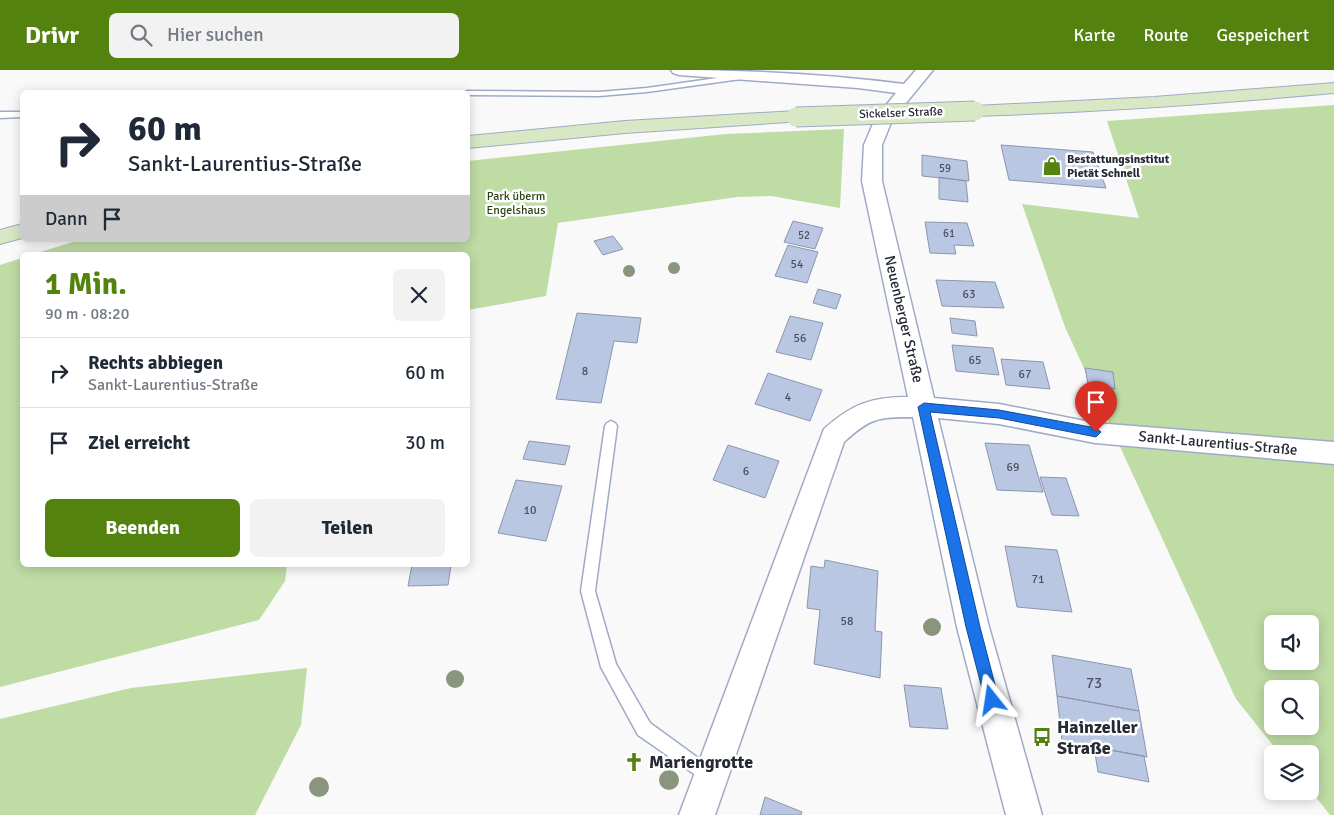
<!DOCTYPE html>
<html lang="de">
<head>
<meta charset="utf-8">
<style>
  body { margin:0; font-family:Signika,sans-serif; background:#f2f2f3; color:#1f2937; height:100vh; display:flex; flex-direction:column; font-size:19px; white-space:nowrap }
  * { box-sizing:border-box; margin:0 }
  p { font-size:16px; color:#747a83 }
  .icon { flex:none; width:28px; height:28px; fill:none; stroke:currentColor; stroke-width:2; stroke-linecap:round; stroke-linejoin:round }
  .map { position:relative; flex:1; overflow:hidden }
  .panel { position:absolute; left:20px; top:182px; width:450px; height:315px; display:flex; flex-direction:column; background:#fff; border-radius:8px; box-shadow:0 2px 12px #0003 }
  .panel>* { flex:none }
  .guide { position:absolute; left:20px; top:20px; width:450px; height:152px; border-radius:8px; box-shadow:0 2px 12px #0003; background:#fff; color:#1f2937; overflow:hidden }
  .buttons { position:absolute; left:1264px; top:545px; display:grid; gap:10px }
  .buttons a { display:grid; place-items:center; width:55px; height:55px; border-radius:8px; background:#fff; box-shadow:0 2px 12px #0003; font-size:25px }
  .pin { position:absolute; display:grid; place-items:center; width:42px; height:42px; color:#fff; margin:-51px -21px; border-radius:50% 50% 50% 0; rotate:-45deg; box-shadow:0 0 5px #0007 }
  .pin .icon { rotate:45deg }
  .me { position:absolute; width:55px; margin:-28px; rotate:345deg; stroke-linejoin:round; filter:drop-shadow(0 0 4px #0008) }
  .turn { display:flex; align-items:center; gap:18px; height:105px; padding:0 25px; font-size:22px }
  .turn .icon { width:65px; height:65px; stroke-width:2.5 }
  .turn b { display:block; font-size:35px; line-height:42px }
  .then { display:flex; align-items:center; height:48px; padding:0 25px; background:#0003; gap:10px; font-size:19px }
  .round { display:grid; place-items:center; flex:none; width:52px; height:52px; border-radius:8px; background:#f2f2f3 }
  .headline { display:flex; align-items:center; justify-content:space-between; height:85px; padding:0 25px }
  h1 { font-size:30px; font-weight:700; line-height:38px; color:#53820f }
  .cta { display:flex; gap:10px; margin-top:auto; padding:10px 25px }
  .cta a { flex:1; height:58px; border-radius:8px; background:#53820f; color:#fff; font-size:20px; font-weight:700; line-height:58px; text-align:center }
  .cta a+a { background:#f2f2f3; color:#1f2937 }
  ul { padding:0; list-style:none }
  li { display:flex; align-items:center; gap:15px; height:70px; padding:0 25px; border-top:1px solid #e0e1e3 }
  li div { flex:1 }
  li b { display:block; font-size:19px }
  li em { font-style:normal }
  header { display:flex; align-items:center; gap:30px; box-sizing:border-box; height:70px; padding:0 25px; background:#53820f; color:#fff }
  header strong { font-size:24px }
  nav { display:flex; gap:28px; margin-inline-start:auto; font-size:18px }
  .search { width:350px; height:45px; background:#f2f2f3; display:flex; align-items:center; gap:12px; box-sizing:border-box; padding:0 18px; border-radius:8px; color:#747a83; font-size:19px }
  .map>svg:first-child { display:block }
  .green { fill:#bedca4; fill-rule:evenodd }
  .building { fill:#bac7e2; stroke:#8b96b0 }
  .lines { fill:none; stroke-linecap:round; stroke-linejoin:round }
  .service-casing { stroke:#9fabc6; stroke-width:3 }
  .minor-casing { stroke:#9fabc6; stroke-width:3 }
  .secondary-casing { stroke:#9fabc6; stroke-width:2 }
  .service { fill:#fff; fill-rule:evenodd }
  .minor { fill:#fff; fill-rule:evenodd }
  .secondary { fill:#d8e8c5; fill-rule:evenodd }
  .secondary-bridge-casing { stroke:#9fabc6; stroke-width:21; stroke-linecap:butt }
  .secondary-bridge { stroke:#d8e8c5; stroke-width:19 }
  .tree { fill:#89957c }
  .route { fill:#1a73e8; stroke:#114b97 }
  .labels { text-anchor:middle; dominant-baseline:central; stroke-width:5; stroke-linejoin:round; paint-order:stroke }
  .far-number-label { font-size:11px; fill:#4b5160 }
  .far-street-label { font-size:12px; fill:#262a35; stroke:#fff }
  .far-poi-label { font-size:12px; font-weight:bold; fill:#262a35; stroke:#fff; text-anchor:start }
  .far-park-label { font-size:12px; fill:#2d4315; stroke:#fff }
  .number-label { font-size:12px; fill:#4b5160 }
  .street-label { font-size:15px; fill:#262a35; stroke:#fff }
  .near-number-label { font-size:15px; fill:#4b5160 }
  .near-poi-label { font-size:18px; font-weight:bold; fill:#262a35; stroke:#fff; text-anchor:start }
</style>
</head>
<body>
<header>
<strong>Drivr</strong>
<div class="search"><svg class="icon" aria-label="search" viewBox="0 0 24 24"><circle cx="10" cy="10" r="6"/><path d="M15 15l6 6"/></svg>Hier suchen</div>
<nav><a>Karte</a><a>Route</a><a>Gespeichert</a></nav>
</header>
<div class="map">
<svg width="1334" height="745" viewBox="0 0 1334 745">
  <rect width="100%" height="100%" fill="#f9f9f9"/>
  <path class="green" d="M 1334,35 L 1334,745 L 1330,745 L 1310,720 L 1310,684 L 1280,684 L 1236,629 L 1065,257 L 1022,134 L 1139,148 L 1107,51 ZM 1272,554 L 1310,554 L 1310,591 L 1272,591 ZM 1272,619 L 1310,619 L 1310,656 L 1272,656 Z
    M 844,59 L 840,138 L 771,126 L 737,127 L 558,153 L 546,226 L 468,240 L 468,185 L 31,185 L 79,170 L 468,170 L 468,91 L 726,64 Z
    M 22,188 L 22,495 L 287,495 L 285,511 L 259,550 L 0,617 L 0,195 Z
    M 307,598 L 301,655 L 255,745 L 0,745 L 0,649 L 131,618 Z"/>
  <path class="building" d="M 1001,75 L 1093,82 L 1106,118 L 1009,110 Z
    M 922,85 L 967,91 L 969,111 L 922,106 Z
    M 939,107 L 966,111 L 968,132 L 939,129 Z
    M 793,151 L 823,158 L 815,179 L 784,172 Z
    M 925,152 L 967,153 L 974,176 L 954,175 L 956,184 L 930,183 Z
    M 613,166 L 623,179 L 603,185 L 594,171 Z
    M 788,175 L 818,182 L 807,213 L 775,206 Z
    M 936,210 L 995,212 L 1004,238 L 942,236 Z
    M 818,219 L 841,225 L 836,239 L 813,233 Z
    M 577,243 L 641,248 L 637,273 L 614,271 L 601,333 L 556,329 Z
    M 790,246 L 823,253 L 811,290 L 776,282 Z
    M 950,248 L 975,251 L 977,266 L 952,263 Z
    M 952,275 L 993,278 L 999,305 L 956,301 Z
    M 1001,289 L 1043,292 L 1050,319 L 1006,315 Z
    M 1085,298 L 1113,302 L 1115,319 L 1088,314 Z
    M 768,303 L 822,320 L 810,351 L 755,334 Z
    M 529,371 L 570,376 L 565,395 L 523,389 Z
    M 985,373 L 1029,375 L 1043,422 L 997,420 Z
    M 728,375 L 779,391 L 765,428 L 713,410 Z
    M 1040,407 L 1066,408 L 1079,446 L 1052,445 Z
    M 516,410 L 562,416 L 546,471 L 498,463 Z
    M 1005,476 L 1057,480 L 1072,542 L 1017,537 Z
    M 825,490 L 878,501 L 875,561 L 882,562 L 880,608 L 814,594 L 820,540 L 807,538 L 811,496 L 824,498 Z
    M 412,495 L 451,495 L 448,515 L 408,516 Z
    M 1052,585 L 1131,599 L 1139,641 L 1057,626 Z
    M 904,615 L 941,618 L 948,659 L 910,657 Z
    M 1057,626 L 1139,641 L 1147,687 L 1062,671 Z
    M 1094,677 L 1144,686 L 1149,712 L 1098,702 Z
    M 765,727 L 802,742 L 801,745 L 760,745 Z"/>
  <g class="lines">
    <g class="service-casing">
      <path id="service" d="M 745,4 L 748,4 L 748,8 L 647,22 L 599,26 L 468,25 L 468,22 L 464,22 L 468,21 L 599,22 L 647,18 Z
        M 0,42 L 22,42 L 22,47 L 0,48 Z
        M 611,351 L 615,353 L 617,356 L 595,521 L 616,594 L 650,653 L 716,701 L 718,707 L 716,713 L 710,715 L 638,665 L 601,597 L 581,521 L 605,356 L 607,353 Z"/>
    </g>
    <g class="minor-casing">
      <path id="minor" d="M 671,0 C 749,0 826,4 904,14 L 916,0 L 933,0 L 892,50 L 882,75 L 882,111 L 934,328 L 999,334 L 1095,353 L 1334,372 L 1334,394 L 1095,373 L 999,354 L 938,348 L 989,557 L 1042,745 L 1006,745 L 957,557 L 913,347 C 878,347 870,348 844,372 L 715,745 L 679,745 L 824,359 C 852,334 871,327 908,327 L 862,111 L 864,75 L 875,49 L 896,23 L 858,18 L 679,5 L 673,3 Z"/>
    </g>
    <g class="secondary-casing">
      <path id="secondary" d="M 1334,13 L 1334,23 C 1214,34 1095,42 975,46 L 969,45 L 966,41 L 969,37 L 975,36 L 1154,27 Z
        M 796,41 L 803,43 L 805,47 L 803,51 L 625,63 L 468,78 L 468,66 L 625,51 Z
        M 22,154 L 22,168 L 0,174 L 0,160 Z"/>
    </g>
    <use href="#service" class="service"/>
    <use href="#minor" class="minor"/>
    <use href="#secondary" class="secondary"/>
    <g class="secondary-bridge-casing">
      <path id="secondary-bridge" d="M 796,47 L 975,41"/>
    </g>
    <use href="#secondary-bridge" class="secondary-bridge"/>
  </g>
  <g class="tree">
    <circle cx="674" cy="198" r="6"/>
    <circle cx="629" cy="201" r="6"/>
    <circle cx="932" cy="557" r="9"/>
    <circle cx="455" cy="609" r="9"/>
    <circle cx="669" cy="710" r="10"/>
    <circle cx="319" cy="717" r="10"/>
  </g>
  <path class="route" d="M 924,333 L 999,340 L 1096,358 L 1101,362 L 1096,367 L 999,348 L 930,342 L 980,557 L 999,630 L 997,635 L 992,638 L 987,635 L 985,630 L 966,557 L 918,337 Z"/>
  <defs>
    <g id="shop-bare" transform="scale(1.5)"><path d="M-5-2.5h2.3a2.7 3.5 0 0 1 5.4 0H5L5.5 6h-11ZM-1.5-2.5h3a1.5 2.3 0 0 0-3 0Z" fill="#53820f" stroke="#fff" stroke-width="2.5" paint-order="stroke"/></g>
    <g id="bus-bare" transform="scale(1.5)"><path d="M-5-6H5V4H4V6H2V4H-2V6H-4V4H-5ZM-3.5-4V0h7V-4ZM-3.5 1.2v1.5H-2V1.2ZM2 1.2v1.5H3.5V1.2Z" fill="#53820f" stroke="#fff" stroke-width="2.5" paint-order="stroke"/></g>
    <g id="church-bare" transform="scale(1.5)"><path d="M-1.2-6h2.4v3.5h3.3v2.4h-3.3V6h-2.4V-.1h-3.3v-2.4h3.3Z" fill="#53820f" stroke="#fff" stroke-width="2.5" paint-order="stroke"/></g>
  </defs>
  <g fill-rule="evenodd">
    <use href="#shop-bare" x="1052" y="96"/>
    <use href="#bus-bare" x="1042" y="667"/>
    <use href="#church-bare" x="634" y="692"/>
  </g>
  <g class="labels">
    <g class="far-number-label">
      <text x="945" y="98">59</text>
      <text x="949" y="163">61</text>
      <text x="804" y="165">52</text>
    </g>
    <g class="far-street-label">
      <text transform="translate(901 43) rotate(-2)">Sickelser Straße</text>
    </g>
    <g class="far-poi-label">
      <text x="1067" y="89">Bestattungsinstitut<tspan x="1067" dy="14">Pietät Schnell</tspan></text>
    </g>
    <g class="far-park-label">
      <text x="516" y="126">Park überm<tspan x="516" dy="14">Engelshaus</tspan></text>
    </g>
    <g class="number-label">
      <text x="797" y="194">54</text>
      <text x="969" y="224">63</text>
      <text x="800" y="268">56</text>
      <text x="975" y="290">65</text>
      <text x="585" y="301">8</text>
      <text x="1025" y="304">67</text>
      <text x="788" y="327">4</text>
      <text x="1013" y="397">69</text>
      <text x="746" y="401">6</text>
      <text x="530" y="440">10</text>
      <text x="1038" y="509">71</text>
      <text x="847" y="551">58</text>
    </g>
    <g class="street-label">
      <text transform="translate(904 249) rotate(77)">Neuenberger Straße</text>
      <text transform="translate(1218 373) rotate(5)">Sankt-Laurentius-Straße</text>
    </g>
    <g class="near-number-label">
      <text x="1094" y="613">73</text>
    </g>
    <g class="near-poi-label">
      <text x="1057" y="657">Hainzeller<tspan x="1057" dy="21">Straße</tspan></text>
      <text x="649" y="692">Mariengrotte</text>
    </g>
  </g>
</svg>
<div class="buttons">
<a><svg class="icon" aria-label="sound" viewBox="0 0 24 24"><path d="M4 9h4l5-4v14l-5-4H4zM17 9q2 3 0 6"/></svg></a>
<a><svg class="icon" aria-label="search" viewBox="0 0 24 24"><circle cx="10" cy="10" r="6"/><path d="M15 15l6 6"/></svg></a>
<a><svg class="icon" aria-label="layers" viewBox="0 0 24 24"><path d="M12 4l9 5-9 5-9-5zM3 14l9 5 9-5"/></svg></a>
</div>
<div class="pin" style="left:1096px;top:362px;background:#d93025"><svg class="icon" aria-label="arrive" viewBox="0 0 24 24"><path d="M6 21V4h12l-3 4 3 4H6"/></svg></div>
<svg class="me" style="left:992px;top:630px" viewBox="-20 -20 40 40"><path d="M0-17L14 15 0 8-14 15z" fill="#1a73e8" stroke="#fff" stroke-width="4"/></svg>
<div class="guide">
<div class="turn"><svg class="icon" aria-label="right" viewBox="0 0 24 24"><path d="M7 20v-9h11M14 6l5 5-5 5"/></svg><div><b>60 m</b>Sankt-Laurentius-Straße</div></div>
<div class="then">Dann<svg class="icon" aria-label="arrive" viewBox="0 0 24 24"><path d="M6 21V4h12l-3 4 3 4H6"/></svg></div>
</div>
<section class="panel">
<div class="headline"><div><h1>1 Min.</h1><p>90 m · 08:20</p></div><a class="round"><svg class="icon" aria-label="close" viewBox="0 0 24 24"><path d="M6 6l12 12M18 6L6 18"/></svg></a></div>
<ul>
<li><svg class="icon" aria-label="right" viewBox="0 0 24 24"><path d="M7 20v-9h11M14 6l5 5-5 5"/></svg><div><b>Rechts abbiegen</b><p>Sankt-Laurentius-Straße</p></div><em>60 m</em></li>
<li><svg class="icon" aria-label="arrive" viewBox="0 0 24 24"><path d="M6 21V4h12l-3 4 3 4H6"/></svg><div><b>Ziel erreicht</b></div><em>30 m</em></li>
</ul>
<div class="cta"><a>Beenden</a><a>Teilen</a></div>
</section>
</div>
</body>
</html>
